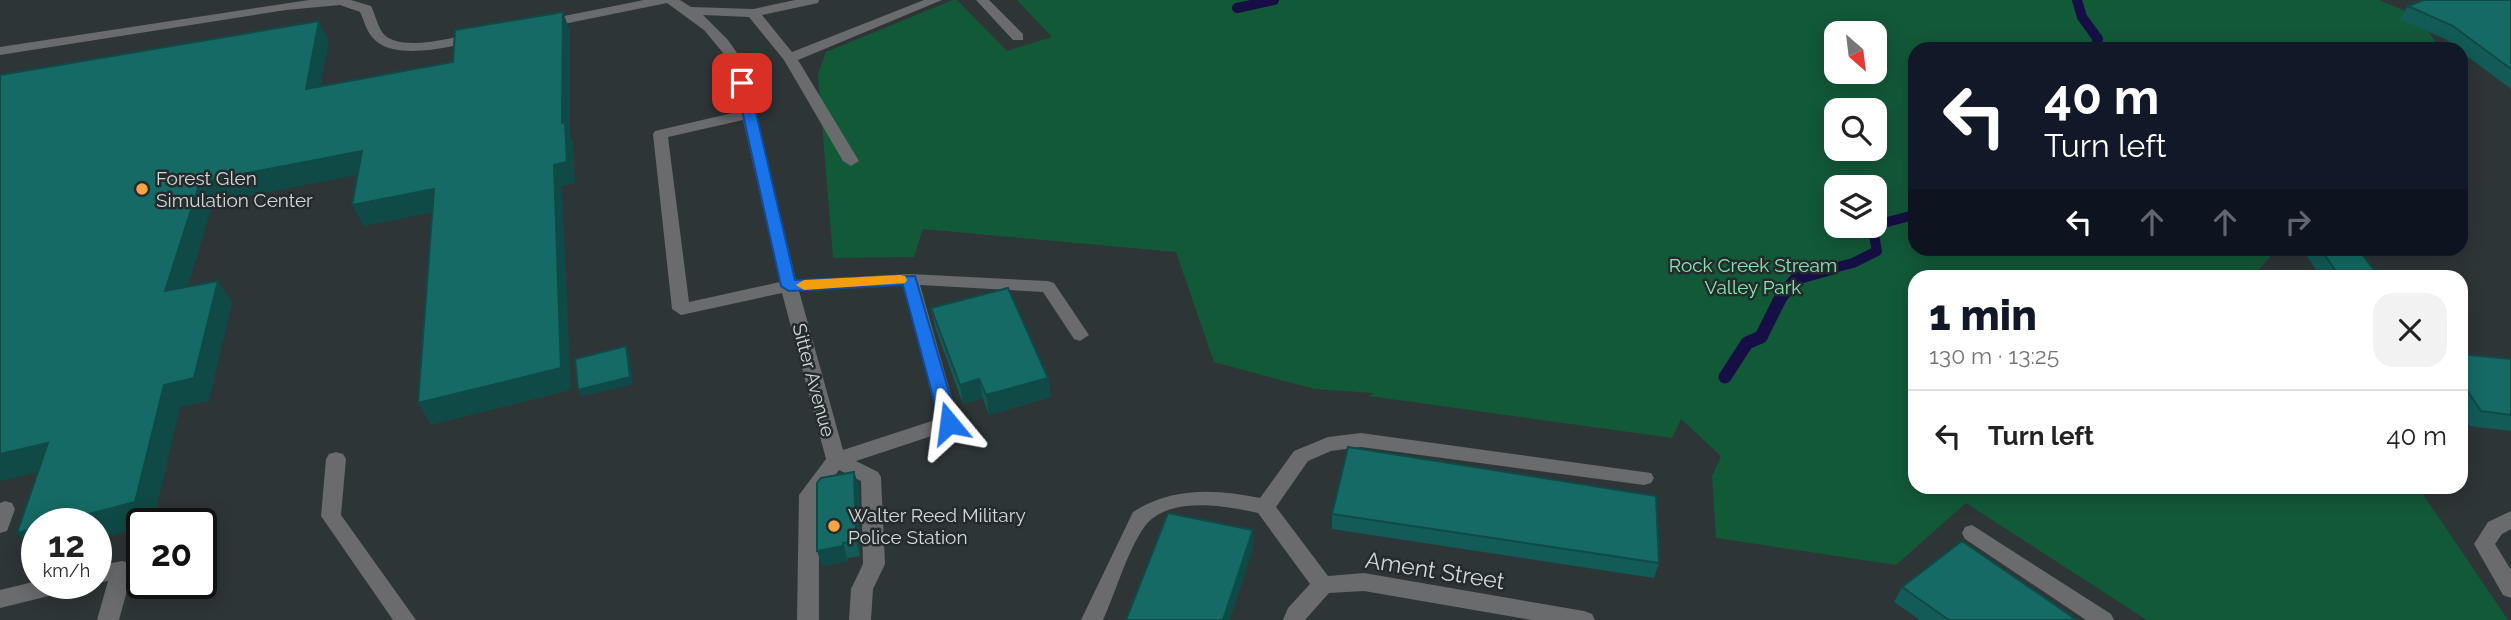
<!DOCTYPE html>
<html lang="en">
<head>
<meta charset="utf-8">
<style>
  body { margin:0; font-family:Raleway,sans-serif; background:#f2f2f2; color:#222; height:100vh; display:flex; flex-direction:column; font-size:26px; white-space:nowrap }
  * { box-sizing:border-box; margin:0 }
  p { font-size:23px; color:#767676 }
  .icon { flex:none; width:38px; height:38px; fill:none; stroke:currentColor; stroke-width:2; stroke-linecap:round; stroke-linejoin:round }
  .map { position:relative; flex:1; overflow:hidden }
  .panel { position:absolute; left:1908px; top:270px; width:560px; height:224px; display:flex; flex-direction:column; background:#fff; border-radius:21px; box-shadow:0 4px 18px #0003 }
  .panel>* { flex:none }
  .guide { position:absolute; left:1908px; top:42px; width:560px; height:214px; border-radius:21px; box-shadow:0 4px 18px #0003; background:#111827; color:#fff; overflow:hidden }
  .needle { width:46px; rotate:152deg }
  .controls { position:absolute; left:1824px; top:21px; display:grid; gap:14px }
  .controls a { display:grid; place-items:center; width:63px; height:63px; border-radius:14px; background:#fff; box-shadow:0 4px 18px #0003; font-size:35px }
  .speed { position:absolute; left:21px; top:508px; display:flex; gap:14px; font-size:35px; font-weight:700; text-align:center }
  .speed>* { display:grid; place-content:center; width:91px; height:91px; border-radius:50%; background:#fff; box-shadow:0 4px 18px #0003; line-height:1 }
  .speed small { font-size:18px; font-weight:400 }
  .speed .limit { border:4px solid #111; border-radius:10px; background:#fff; color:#111 }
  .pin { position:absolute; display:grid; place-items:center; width:60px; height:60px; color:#fff; margin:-30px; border-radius:14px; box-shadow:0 4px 10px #0006 }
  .me { position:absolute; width:77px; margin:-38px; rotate:344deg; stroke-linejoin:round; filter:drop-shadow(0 0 5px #0008) }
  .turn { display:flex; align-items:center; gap:24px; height:147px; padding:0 21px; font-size:32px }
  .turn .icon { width:91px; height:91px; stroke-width:2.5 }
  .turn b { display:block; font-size:49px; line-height:60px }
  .lanes { display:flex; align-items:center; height:66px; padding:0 21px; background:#0003; justify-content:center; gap:35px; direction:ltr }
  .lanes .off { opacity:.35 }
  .round { display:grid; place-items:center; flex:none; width:74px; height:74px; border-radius:21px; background:#f2f2f2 }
  .head { display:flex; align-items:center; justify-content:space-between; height:119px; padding:0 21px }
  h1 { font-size:42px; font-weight:800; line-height:52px; color:#111827 }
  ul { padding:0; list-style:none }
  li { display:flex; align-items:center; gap:21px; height:91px; padding:0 21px; border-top:2px solid #e0e0e0 }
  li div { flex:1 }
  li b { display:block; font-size:26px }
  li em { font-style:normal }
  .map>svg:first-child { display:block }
  .green { fill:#125938; fill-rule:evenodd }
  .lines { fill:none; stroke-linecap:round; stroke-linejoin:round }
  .stream-far1 { stroke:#160f45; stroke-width:10 }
  .stream { stroke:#160f45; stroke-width:13 }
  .minor { fill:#696b6d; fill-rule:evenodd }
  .wall { fill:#125b57 }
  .shaded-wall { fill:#0f4a47 }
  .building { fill:#156a65; stroke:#0f4a47; stroke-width:2 }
  .route { fill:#1a73e8; stroke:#114b97; stroke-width:2 }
  .slow { fill:#f59e0b }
  .poi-dot { fill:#f6a247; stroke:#242b2d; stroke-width:2.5 }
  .labels { text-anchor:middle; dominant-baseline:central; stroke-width:5; stroke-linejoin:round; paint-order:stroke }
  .poi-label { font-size:19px; fill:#d3d7d8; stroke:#242b2d; text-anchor:start }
  .park-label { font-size:19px; fill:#83e9af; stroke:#242b2d }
  .street-label { font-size:19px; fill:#d3d7d8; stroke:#242b2d }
  .near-street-label { font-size:23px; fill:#d3d7d8; stroke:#242b2d }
</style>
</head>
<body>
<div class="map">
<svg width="2511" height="620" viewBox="0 0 2511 620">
  <rect width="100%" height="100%" fill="#2e3537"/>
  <path class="green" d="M 953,0 L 957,0 L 1007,51 L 1052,37 L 1017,0 L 2379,0 L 2417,16 L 2441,49 L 1914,49 L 1914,248 L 2277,249 L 2253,276 L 1914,276 L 1914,486 L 2418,487 L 2508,620 L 2147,620 L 1966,503 L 1896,565 L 1716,538 L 1712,476 L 1721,456 L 1681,419 L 1672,438 L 1369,396 L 1374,393 L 1314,389 L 1214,362 L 1176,252 L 923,229 L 914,257 L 833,258 L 818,74 L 826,52 ZM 1836,33 L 1874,33 L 1874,72 L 1836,72 ZM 1836,110 L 1874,110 L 1874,149 L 1836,149 ZM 1836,187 L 1874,187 L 1874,226 L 1836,226 Z"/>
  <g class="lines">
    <path class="stream-far1" d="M 2077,0 L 2082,17 L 2098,39 L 2094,49
      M 1237,8 L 1274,0
      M 1826,270 L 1853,263 L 1877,251 L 1872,226 L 1914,215"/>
    <path class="stream" d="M 1725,377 L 1747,343 L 1761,337 L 1781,297 L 1797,278 L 1833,268"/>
    <path class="minor" d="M 309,0 L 351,0 L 371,6 C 375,14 377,24 382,32 C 397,54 456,37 478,32 L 485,36 L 483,39 C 455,46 392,63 372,37 C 366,30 364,20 360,12 L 340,5 L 286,10 L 0,55 L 0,47 Z
      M 644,0 L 680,0 L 691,7 L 753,9 L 795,0 L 819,0 L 818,3 L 762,15 L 792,52 L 924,0 L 942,0 L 798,60 L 859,161 L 851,166 L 843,161 L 784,60 L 749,17 L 703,15 L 728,40 L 744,63 L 796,280 L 910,274 L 1048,281 L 1054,283 L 1089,335 L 1080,341 L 1074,339 L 1043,292 L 920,285 L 959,423 L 956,428 L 856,461 L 878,472 L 881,477 L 885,564 L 873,589 L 871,620 L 849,620 L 851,589 L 863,564 L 861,481 L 839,470 L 819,497 L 819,620 L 797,620 L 799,495 L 826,459 L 782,293 L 681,315 L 672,309 L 653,134 L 655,131 L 741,111 L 730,63 L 724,54 L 704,30 L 667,3 L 544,28 L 537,24 L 544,20 ZM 743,120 L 780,282 L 689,302 L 668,137 ZM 903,285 L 938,419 L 843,450 L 799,291 Z
      M 976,0 L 989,0 L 1023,34 L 1023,40 L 1013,40 Z
      M 1361,433 L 1651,473 L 1654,478 L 1651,483 L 1644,485 L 1361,447 L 1331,451 L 1308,461 L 1276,507 L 1328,576 L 1364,573 L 1584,611 L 1592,614 L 1595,620 L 1532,620 L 1364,591 L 1329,593 L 1305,620 L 1283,620 L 1288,608 L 1310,584 L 1258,513 C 1227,506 1169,495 1145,526 C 1127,551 1116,592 1103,620 L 1081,620 L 1133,512 C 1172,487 1216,489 1260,498 L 1294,451 L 1328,437 Z
      M 336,452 L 343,454 L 346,459 L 341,515 L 416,620 L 393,620 L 321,516 L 326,459 L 329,454 Z
      M 5,501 L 12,503 L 15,509 L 7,531 L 0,533 L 0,503 Z
      M 2511,511 L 2511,529 L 2502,534 L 2495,544 L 2511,570 L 2511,598 L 2503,595 L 2474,544 L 2488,522 Z
      M 1972,525 L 2111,614 L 2114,620 L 2086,620 L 1965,539 L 1962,533 L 1965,527 Z
      M 122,561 L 130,563 L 133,569 L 119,620 L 97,620 L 108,581 L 94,583 L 96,583 L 96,566 Z
      M 37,581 L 76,583 L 73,589 L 65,592 L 0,608 L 0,590 Z"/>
  </g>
  <path class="wall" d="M 2511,0 L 2511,89 L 2460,51 L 2460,49 L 2459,49 L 2445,39 L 2400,19 L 2408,6 Z
    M 2312,248 L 2358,248 L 2378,276 L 2320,276 L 2307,256 Z
    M 931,308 L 1048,378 L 1051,397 L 989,415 L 983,398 L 963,404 L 935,327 Z
    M 2460,354 L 2511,359 L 2511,431 L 2469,426 L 2460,412 Z
    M 854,472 L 859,487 L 860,556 L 848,558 L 848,561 L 822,566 Z
    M 1332,514 L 1659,563 L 1654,578 L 1332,529 Z
    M 1902,587 L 2077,620 L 1920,620 L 1894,602 Z"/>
  <path class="shaded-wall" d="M 563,12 L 570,31 L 570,134 L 573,143 L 575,183 L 562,186 L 571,390 L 431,425 L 418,403 L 554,165 L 562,123 Z
    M 319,21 L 329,41 L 316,109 L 306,89 Z
    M 362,151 L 372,172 L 213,203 L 180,313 L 165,291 L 200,182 Z
    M 434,189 L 444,210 L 364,226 L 352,205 Z
    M 218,281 L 232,303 L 209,401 L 180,407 L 153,523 L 142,523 L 142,527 L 96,540 L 96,523 L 54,523 Z
    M 626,346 L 629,354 L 633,384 L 581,397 L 578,390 Z
    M 1048,378 L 1051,397 L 989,415 L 986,395 Z
    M 979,379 L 983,398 L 963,404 L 960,385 Z
    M 48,443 L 67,465 L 0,481 L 0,454 Z
    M 854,472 L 859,487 L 860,556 L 856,541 Z
    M 37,528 L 37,554 L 17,533 Z
    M 1253,530 L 1253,549 L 1230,620 L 1223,620 Z
    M 843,543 L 848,561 L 822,566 L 817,551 Z"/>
  <path class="building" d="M 2424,0 L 2511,0 L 2511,69 L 2453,26 L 2408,6 Z
    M 563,12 L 562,123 L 565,122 L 567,162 L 554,165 L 561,368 L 418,403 L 434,189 L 352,205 L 362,151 L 200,182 L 165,291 L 218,281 L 194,378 L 164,385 L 135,502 L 54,523 L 37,523 L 37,528 L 17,533 L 48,443 L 0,454 L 0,75 L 319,21 L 306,89 L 453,62 L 455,30 Z
    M 2320,248 L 2358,248 L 2378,276 L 2339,276 Z
    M 1008,288 L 1048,378 L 986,395 L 979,379 L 960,385 L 931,308 Z
    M 626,346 L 630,377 L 578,390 L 575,359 Z
    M 2460,354 L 2511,359 L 2511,415 L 2481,411 L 2460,380 Z
    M 1348,447 L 1656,496 L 1659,563 L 1332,514 Z
    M 854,472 L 856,541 L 843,543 L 843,546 L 817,551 L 817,483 L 821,478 Z
    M 1168,513 L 1253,530 L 1223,620 L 1126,620 Z
    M 1962,541 L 2077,620 L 1949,620 L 1902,587 Z"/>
  <path class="route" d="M 742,79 L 749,83 L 795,280 L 915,276 L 958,423 L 955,427 L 943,427 L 940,423 L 903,285 L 789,291 L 781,286 L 736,83 Z"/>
  <path class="slow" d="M 900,275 L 905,276 L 907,280 L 905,283 L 804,290 L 796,285 L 804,280 Z"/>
  <g class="poi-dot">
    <circle cx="142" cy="189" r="7"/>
    <circle cx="834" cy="526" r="7"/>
  </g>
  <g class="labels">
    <g class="poi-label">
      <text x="156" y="178">Forest Glen<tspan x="156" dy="22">Simulation Center</tspan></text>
      <text x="848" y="515">Walter Reed Military<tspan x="848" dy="22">Police Station</tspan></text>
    </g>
    <g class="park-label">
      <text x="1753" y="265">Rock Creek Stream<tspan x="1753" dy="22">Valley Park</tspan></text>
    </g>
    <g class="street-label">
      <text transform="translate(814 380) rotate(75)">Sitter Avenue</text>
    </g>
    <g class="near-street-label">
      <text transform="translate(1435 570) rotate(9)">Ament Street</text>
    </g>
  </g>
</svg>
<div class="controls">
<a><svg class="needle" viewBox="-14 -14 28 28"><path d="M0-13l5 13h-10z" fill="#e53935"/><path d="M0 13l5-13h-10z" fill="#767676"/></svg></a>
<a><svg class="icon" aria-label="search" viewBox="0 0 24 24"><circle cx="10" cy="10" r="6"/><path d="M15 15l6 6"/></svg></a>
<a><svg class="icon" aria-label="layers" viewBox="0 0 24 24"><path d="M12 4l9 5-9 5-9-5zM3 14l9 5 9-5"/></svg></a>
</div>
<div class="speed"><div>12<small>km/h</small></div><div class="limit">20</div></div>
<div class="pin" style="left:742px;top:83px;background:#d93025"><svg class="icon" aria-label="arrive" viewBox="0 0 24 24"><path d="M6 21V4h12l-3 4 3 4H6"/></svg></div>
<svg class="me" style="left:949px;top:423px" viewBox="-20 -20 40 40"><path d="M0-17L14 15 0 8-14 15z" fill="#1a73e8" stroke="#fff" stroke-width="4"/></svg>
<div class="guide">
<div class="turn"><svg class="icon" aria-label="left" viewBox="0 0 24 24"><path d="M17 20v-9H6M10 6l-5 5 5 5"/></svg><div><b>40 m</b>Turn left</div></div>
<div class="lanes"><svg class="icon" aria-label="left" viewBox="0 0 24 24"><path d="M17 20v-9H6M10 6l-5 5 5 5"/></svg><svg class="icon off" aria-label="ahead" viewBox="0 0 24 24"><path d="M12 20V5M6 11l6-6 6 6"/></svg><svg class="icon off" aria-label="ahead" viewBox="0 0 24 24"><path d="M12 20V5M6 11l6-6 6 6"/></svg><svg class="icon off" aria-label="right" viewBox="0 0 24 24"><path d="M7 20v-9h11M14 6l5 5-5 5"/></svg></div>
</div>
<section class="panel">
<div class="head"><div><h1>1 min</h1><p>130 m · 13:25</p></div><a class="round"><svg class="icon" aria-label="close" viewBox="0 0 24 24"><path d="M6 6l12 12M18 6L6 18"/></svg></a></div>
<ul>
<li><svg class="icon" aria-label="left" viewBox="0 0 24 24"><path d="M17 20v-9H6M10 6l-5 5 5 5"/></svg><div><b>Turn left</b></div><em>40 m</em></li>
</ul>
</section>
</div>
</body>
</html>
